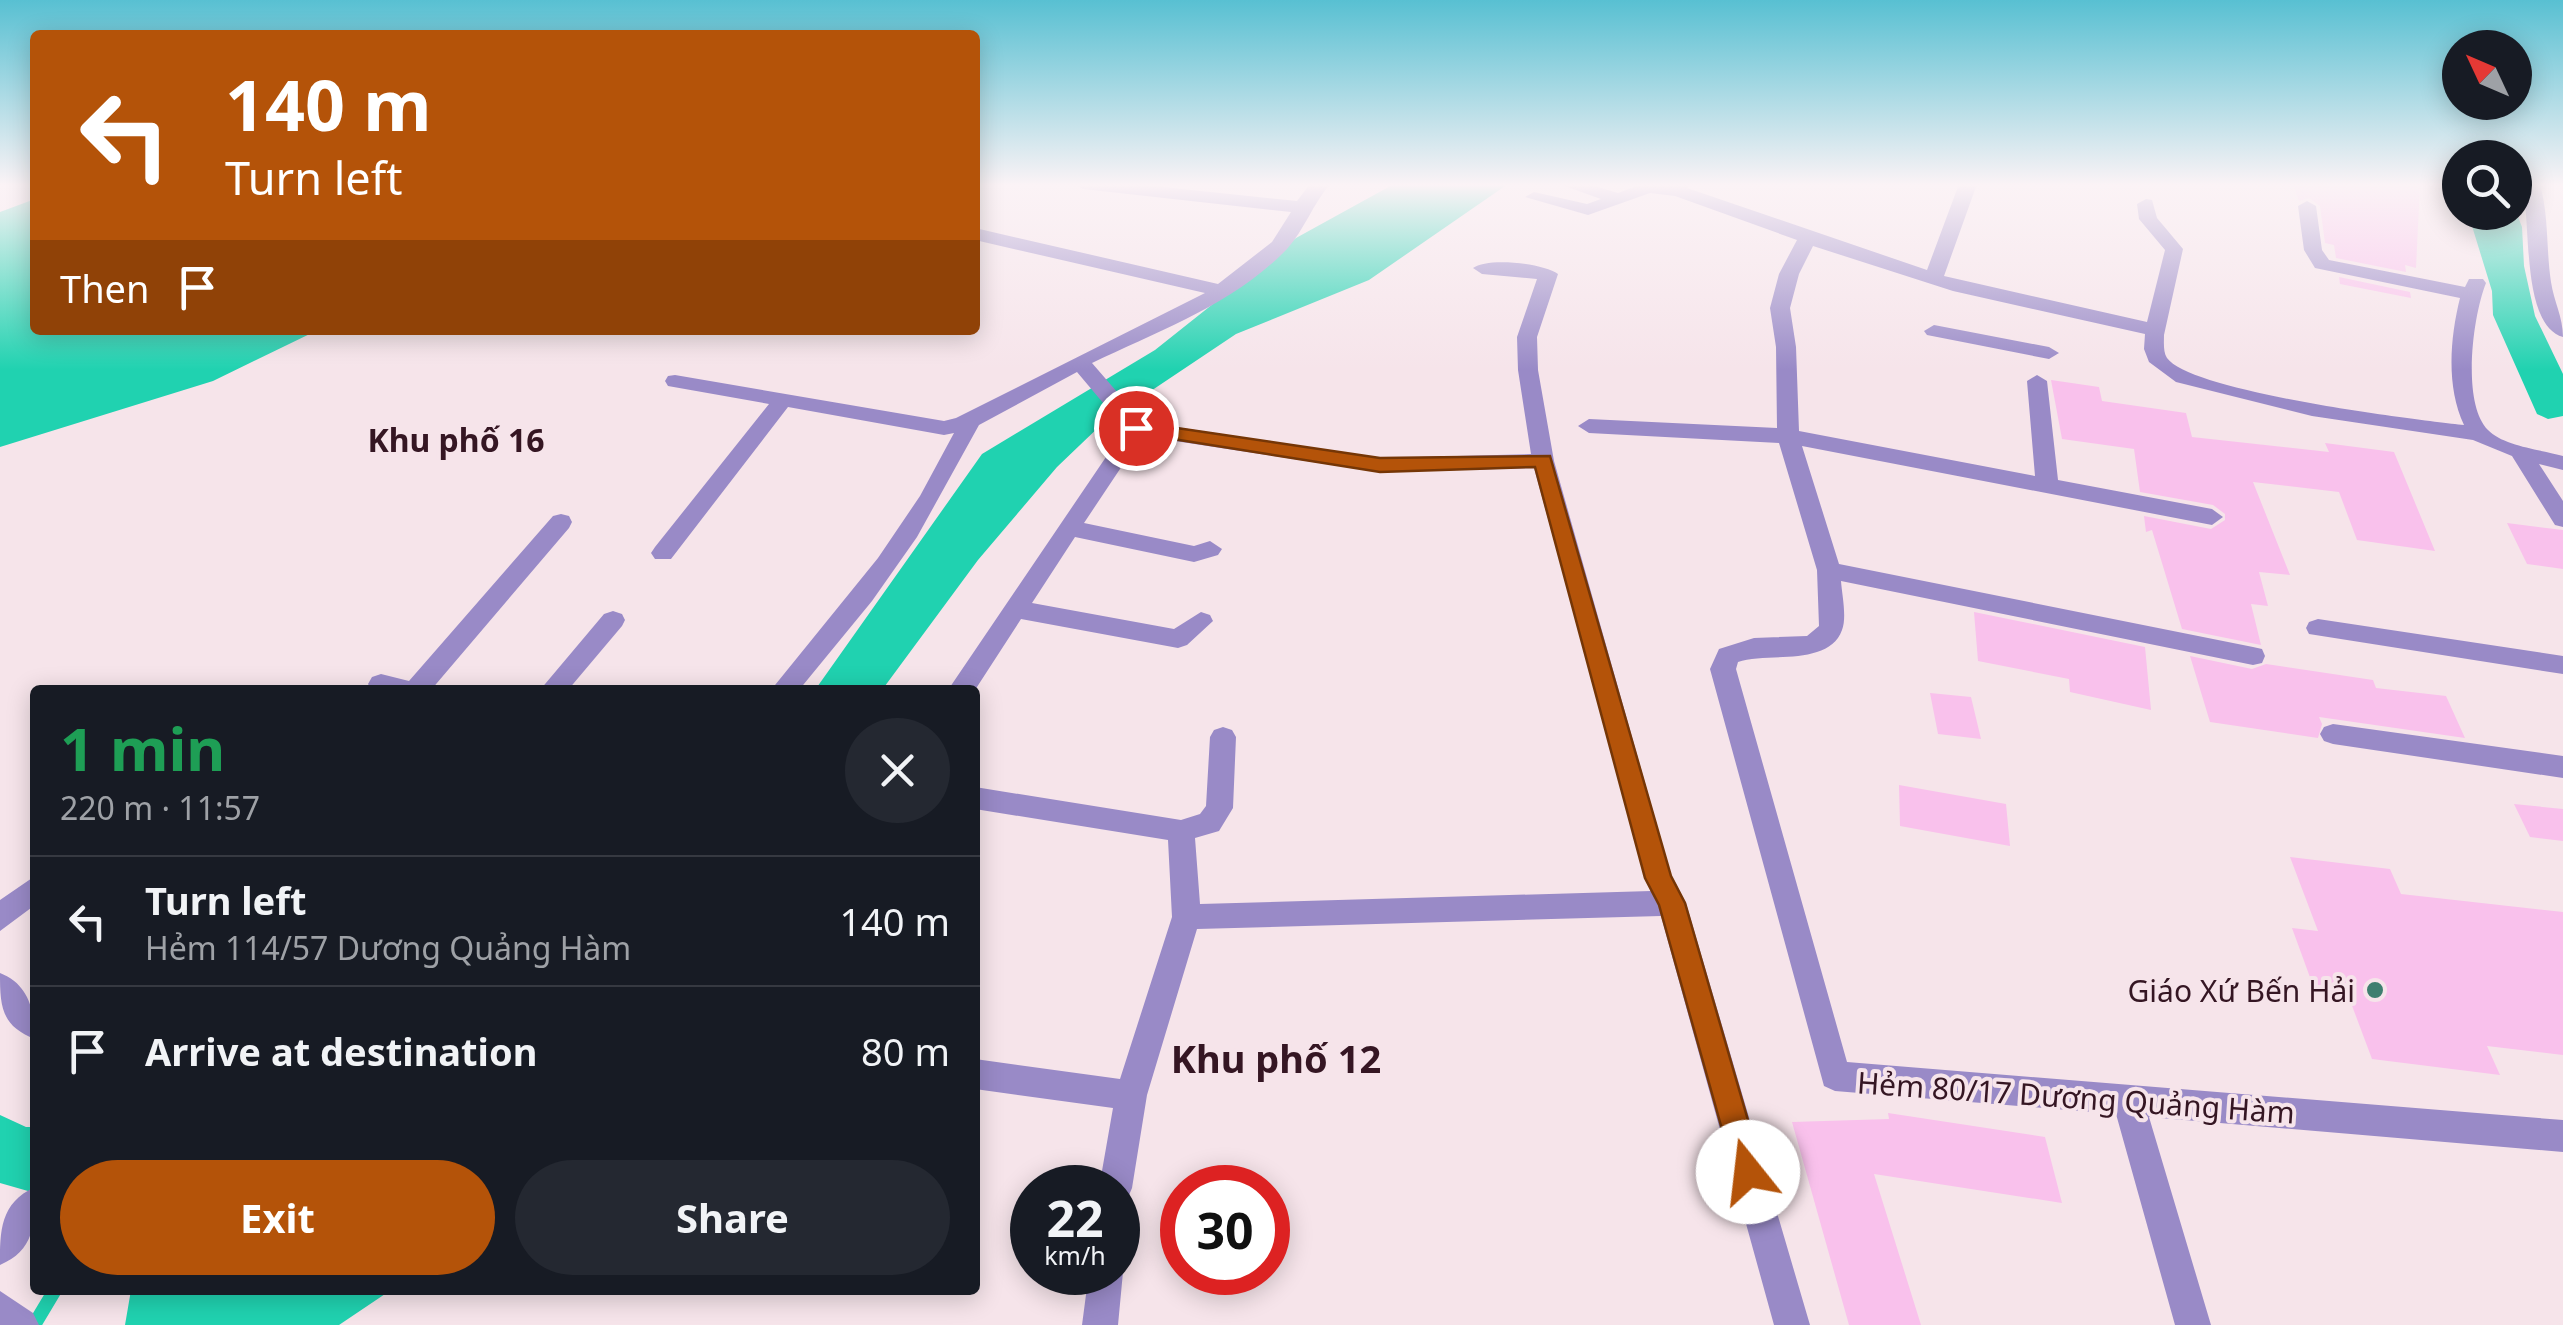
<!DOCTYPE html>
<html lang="en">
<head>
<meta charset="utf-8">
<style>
  body { margin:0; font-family:"Noto Sans",sans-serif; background:#242831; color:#f1f3f6; height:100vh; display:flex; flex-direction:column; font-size:38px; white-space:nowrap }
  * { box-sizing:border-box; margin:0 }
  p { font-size:32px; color:#9ea1a6 }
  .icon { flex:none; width:55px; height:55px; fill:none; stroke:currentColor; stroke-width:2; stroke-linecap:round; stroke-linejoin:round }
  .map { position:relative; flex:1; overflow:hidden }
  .details { position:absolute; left:30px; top:685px; width:950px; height:610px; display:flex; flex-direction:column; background:#171b24; border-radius:10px; box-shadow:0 5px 25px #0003 }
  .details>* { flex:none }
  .top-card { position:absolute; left:30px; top:30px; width:950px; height:305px; border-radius:10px; box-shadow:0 5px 25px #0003; background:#b45309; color:#fff; overflow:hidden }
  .needle { width:65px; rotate:314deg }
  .fabs { position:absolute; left:2442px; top:30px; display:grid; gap:20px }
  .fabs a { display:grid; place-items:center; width:90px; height:90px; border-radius:50%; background:#171b24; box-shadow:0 5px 25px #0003; font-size:50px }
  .speed { position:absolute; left:1010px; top:1165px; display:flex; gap:20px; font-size:50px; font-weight:700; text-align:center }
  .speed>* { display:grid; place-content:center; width:130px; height:130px; border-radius:50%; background:#171b24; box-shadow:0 5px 25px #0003; line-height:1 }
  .speed small { font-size:25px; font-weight:400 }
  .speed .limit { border:15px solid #d22; background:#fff; color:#111 }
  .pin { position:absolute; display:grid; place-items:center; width:85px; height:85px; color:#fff; margin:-42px; border:5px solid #fff; border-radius:50%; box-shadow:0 2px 10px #0007 }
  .me { position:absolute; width:110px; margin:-55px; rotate:344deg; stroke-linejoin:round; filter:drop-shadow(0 0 8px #0008) }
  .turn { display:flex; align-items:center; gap:35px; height:210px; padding:0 30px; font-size:45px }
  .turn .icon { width:130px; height:130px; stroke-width:2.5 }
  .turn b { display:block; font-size:70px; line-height:85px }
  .then { display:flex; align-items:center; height:95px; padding:0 30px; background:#0003; gap:20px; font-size:38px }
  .round { display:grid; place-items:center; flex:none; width:105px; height:105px; border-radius:52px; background:#242831 }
  .summary { display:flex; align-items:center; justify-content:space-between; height:170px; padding:0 30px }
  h1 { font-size:60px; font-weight:700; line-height:75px; color:#1e9e55 }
  .primary-button { display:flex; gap:20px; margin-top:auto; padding:20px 30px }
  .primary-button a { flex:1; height:115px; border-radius:60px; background:#b45309; color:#fff; font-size:40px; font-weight:700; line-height:115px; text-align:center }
  .primary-button a+a { background:#242831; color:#f1f3f6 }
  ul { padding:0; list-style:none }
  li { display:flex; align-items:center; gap:30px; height:130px; padding:0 30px; border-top:2px solid #363941 }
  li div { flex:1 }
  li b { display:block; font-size:38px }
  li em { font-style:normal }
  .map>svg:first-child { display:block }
  .water { fill:#20d2b0 }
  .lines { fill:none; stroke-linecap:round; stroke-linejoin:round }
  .stream { stroke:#20d2b0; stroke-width:14 }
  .building { fill:#f9c1ec }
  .minor { fill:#998ac7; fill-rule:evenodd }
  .route { fill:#b45309; stroke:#753606; stroke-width:2.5 }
  .poi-dot { fill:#3e7f6f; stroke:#f6e4ea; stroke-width:4 }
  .labels { text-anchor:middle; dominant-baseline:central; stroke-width:8; stroke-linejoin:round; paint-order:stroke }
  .poi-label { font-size:30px; fill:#351623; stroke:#f6e4ea; text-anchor:end }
  .street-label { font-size:30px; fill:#351623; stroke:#f6e4ea }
  .neighbourhood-label { font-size:32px; font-weight:bold; fill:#351623; stroke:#f6e4ea }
  .near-neighbourhood-label { font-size:38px; font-weight:bold; fill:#351623; stroke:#f6e4ea }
</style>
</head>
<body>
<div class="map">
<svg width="2563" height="1325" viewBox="0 0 2563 1325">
  <rect width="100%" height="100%" fill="#f6e4ea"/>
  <path class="water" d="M 1394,184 L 1508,184 L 1369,280 L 1236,334 L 1103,423 L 1057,467 L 978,560 L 882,690 L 815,690 L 982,454 L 1155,350 L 1296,238 Z
    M 35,199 L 35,330 L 318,330 L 213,381 L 0,447 L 0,212 Z
    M 2515,209 L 2522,227 L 2524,266 L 2535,316 L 2563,374 L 2563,416 L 2548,419 L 2537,414 L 2493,315 L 2492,291 L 2468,213 L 2515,212 Z
    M 0,1115 L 26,1127 L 35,1127 L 35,1193 L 0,1183 Z
    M 131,1290 L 391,1290 L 339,1325 L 125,1325 Z"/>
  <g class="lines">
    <path class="stream" d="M 34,1325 L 55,1290"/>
  </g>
  <path class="building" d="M 2293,184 L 2420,184 L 2416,268 L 2405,265 L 2406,272 L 2336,258 L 2334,245 L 2325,243 L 2320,206 L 2309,198 L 2299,201 Z
    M 2339,277 L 2410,292 L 2411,298 L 2340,284 Z
    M 2051,380 L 2099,387 L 2102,401 L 2186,413 L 2192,437 L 2329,452 L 2325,443 L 2394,452 L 2435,551 L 2357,540 L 2339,492 L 2253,482 L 2290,575 L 2259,572 L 2268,606 L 2251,604 L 2261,645 L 2182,629 L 2152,530 L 2146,532 L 2144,516 L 2211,529 L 2225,520 L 2225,514 L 2213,505 L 2140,492 L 2134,449 L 2062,439 Z
    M 2507,523 L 2563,530 L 2563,569 L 2527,564 Z
    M 1974,612 L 2145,647 L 2151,710 L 2070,692 L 2069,679 L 1978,661 Z
    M 2190,656 L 2252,669 L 2266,664 L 2373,680 L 2376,688 L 2446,696 L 2465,738 L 2319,717 L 2322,724 L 2318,738 L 2210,722 Z
    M 1930,693 L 1971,697 L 1981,739 L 1938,734 Z
    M 1899,785 L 2006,804 L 2010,846 L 1900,826 Z
    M 2514,804 L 2563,809 L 2563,841 L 2530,837 Z
    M 2290,857 L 2390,869 L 2401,894 L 2563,912 L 2563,1055 L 2487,1046 L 2500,1075 L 2372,1059 L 2348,995 L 2315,991 L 2292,928 L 2318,931 Z
    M 1888,1113 L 2045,1137 L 2062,1203 L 1874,1174 L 1921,1325 L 1849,1325 L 1792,1122 L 1889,1119 Z"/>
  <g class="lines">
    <path class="minor" d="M 1074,184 L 1135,184 L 1297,201 L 1310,184 L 1330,184 C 1313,204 1304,230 1287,249 C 1234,304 1159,331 1092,363 L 1143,422 L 1379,458 L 1531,454 L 1518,370 L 1517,337 L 1537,279 L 1482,274 L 1473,268 C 1487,257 1543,263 1558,274 L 1537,337 L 1538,370 L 1554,461 L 1671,875 L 1686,903 L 1810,1325 L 1774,1325 L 1661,916 L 1197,929 L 1147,1095 L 1132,1188 L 1127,1200 L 1118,1203 L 1118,1188 L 1099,1188 L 1113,1108 L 975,1089 L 975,1059 L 1120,1079 L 1172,917 L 1168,840 L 975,809 L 975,787 L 1181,820 L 1200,814 L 1206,806 L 1210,737 L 1214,730 L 1223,727 L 1232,730 L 1236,737 L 1233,808 L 1219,831 L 1195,838 L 1200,904 L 1651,891 L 1534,468 L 1379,472 L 1142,436 L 1084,523 L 1194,546 L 1210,541 L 1222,549 L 1218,555 L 1194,562 L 1075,537 L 1032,603 L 1174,629 L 1201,612 L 1210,615 L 1213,621 L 1187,645 L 1178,648 L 1021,619 L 975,690 L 948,690 L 1125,429 L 1077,372 L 979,425 L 917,537 L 872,601 L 799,690 L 771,690 L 878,558 L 920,496 L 954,433 L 944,435 L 788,407 L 671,559 L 655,559 L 651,553 L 655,547 L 769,404 L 668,386 L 665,381 L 668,376 L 675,375 L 944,421 L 956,418 L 1205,293 L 975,240 L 975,228 L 1218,284 L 1272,242 L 1291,212 L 1083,189 Z
      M 1559,184 L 1588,184 L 1618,193 L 1642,184 L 1690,184 L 1687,188 L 1927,270 L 1959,184 L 1977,184 L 1944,276 L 2147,322 L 2165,250 L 2139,219 L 2137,204 L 2146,199 L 2152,200 L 2157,218 L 2183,249 L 2164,335 C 2164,342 2163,352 2167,358 C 2191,392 2416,420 2464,425 C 2446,387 2450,338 2460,298 L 2315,268 L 2304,250 L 2298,206 L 2307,201 L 2316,206 L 2322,250 L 2329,260 L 2465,287 L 2469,279 L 2483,279 L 2486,283 C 2473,315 2461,403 2488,430 C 2503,446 2542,450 2563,456 L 2563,470 L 2539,464 L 2563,501 L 2563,527 L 2555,525 L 2512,456 L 2473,440 L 2312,416 L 2176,382 L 2149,362 L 2144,349 L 2145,334 L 1953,291 L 1813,246 L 1799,274 L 1790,308 L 1796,347 L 1799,431 L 2035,476 L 2027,381 L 2037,375 L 2047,381 L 2058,480 L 2212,509 L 2223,517 L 2212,525 L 1802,446 L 1839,564 L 2253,647 L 2262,649 L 2265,656 L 2262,663 L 2253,665 L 1841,581 C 1842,595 1847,617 1842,630 C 1829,667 1767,652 1738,662 L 1736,669 L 1847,1062 L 2563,1120 L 2563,1152 L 2149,1117 L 2211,1325 L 2175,1325 L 2116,1114 L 1835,1091 L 1824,1086 L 1710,669 L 1719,649 L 1754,638 L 1807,636 L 1819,626 L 1817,570 L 1779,443 L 1589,433 L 1578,426 L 1589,419 L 1777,428 L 1776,347 L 1770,308 L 1779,274 L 1797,240 L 1675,196 L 1650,193 L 1588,215 L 1525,197 L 1534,192 L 1587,204 L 1601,199 Z
      M 2522,184 L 2540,184 C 2549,217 2546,249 2551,282 C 2554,302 2563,317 2563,337 C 2520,324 2532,221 2522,184 Z
      M 1934,325 L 2049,347 L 2059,353 L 2049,359 L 1927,335 L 1924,331 Z
      M 561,514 L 569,516 L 572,522 L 569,528 L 431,690 L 372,690 L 368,684 L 372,677 L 381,674 L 409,681 L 553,516 Z
      M 613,611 L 622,614 L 625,620 L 622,626 L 568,690 L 540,690 L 604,614 Z
      M 2318,619 L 2563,656 L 2563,674 L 2309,634 L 2306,628 L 2309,622 Z
      M 2333,724 L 2563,756 L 2563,778 L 2333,744 L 2324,741 L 2320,734 L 2324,727 Z
      M 35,876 L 35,905 L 0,931 L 0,900 Z
      M 0,973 C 29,984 35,1012 35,1039 C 1,1026 0,1006 0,973 Z
      M 35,1187 C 35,1221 36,1250 0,1265 C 0,1231 0,1203 35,1187 Z
      M 1118,1260 L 1123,1272 L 1118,1325 L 1082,1325 L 1089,1272 L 1118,1272 Z
      M 0,1291 L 33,1313 L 39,1325 L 0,1325 Z"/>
  </g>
  <linearGradient id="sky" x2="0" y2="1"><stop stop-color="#58c0d2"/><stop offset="0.5" stop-color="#fbf3f6"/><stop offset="1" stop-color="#fbf3f6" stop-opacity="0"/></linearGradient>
  <rect width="2563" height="370" fill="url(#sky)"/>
  <path class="route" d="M 1136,422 L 1380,458 L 1550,456 L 1671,876 L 1685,903 L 1763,1172 L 1759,1182 L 1748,1186 L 1738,1182 L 1734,1172 L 1659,905 L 1645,878 L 1535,467 L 1380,472 L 1129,432 L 1126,428 Z"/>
  <circle class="poi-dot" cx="2375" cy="990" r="10"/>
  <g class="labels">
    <g class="poi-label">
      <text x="2355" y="990">Giáo Xứ Bến Hải</text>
    </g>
    <g class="street-label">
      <text transform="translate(2076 1097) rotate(4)">Hẻm 80/17 Dương Quảng Hàm</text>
    </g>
    <g class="neighbourhood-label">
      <text x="456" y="439">Khu phố 16</text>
    </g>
    <g class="near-neighbourhood-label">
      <text x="1276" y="1058">Khu phố 12</text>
    </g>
  </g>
</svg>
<div class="fabs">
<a><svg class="needle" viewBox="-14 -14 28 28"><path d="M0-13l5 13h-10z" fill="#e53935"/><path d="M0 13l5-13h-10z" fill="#9ea1a6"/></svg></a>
<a><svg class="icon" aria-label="search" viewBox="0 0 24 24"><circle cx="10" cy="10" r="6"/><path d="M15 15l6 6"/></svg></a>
</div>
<div class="speed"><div>22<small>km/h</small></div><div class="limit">30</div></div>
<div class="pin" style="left:1136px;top:428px;background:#d93025"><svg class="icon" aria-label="arrive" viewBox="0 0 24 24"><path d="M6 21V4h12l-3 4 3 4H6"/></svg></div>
<svg class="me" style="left:1748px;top:1172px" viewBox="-20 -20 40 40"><circle r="19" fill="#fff"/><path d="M0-13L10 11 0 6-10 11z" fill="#b45309"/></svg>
<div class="top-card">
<div class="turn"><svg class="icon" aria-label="left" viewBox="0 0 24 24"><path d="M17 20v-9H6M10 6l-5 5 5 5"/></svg><div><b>140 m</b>Turn left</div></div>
<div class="then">Then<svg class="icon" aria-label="arrive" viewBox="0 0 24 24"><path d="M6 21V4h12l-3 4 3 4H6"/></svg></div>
</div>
<section class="details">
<div class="summary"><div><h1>1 min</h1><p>220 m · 11:57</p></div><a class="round"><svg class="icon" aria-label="close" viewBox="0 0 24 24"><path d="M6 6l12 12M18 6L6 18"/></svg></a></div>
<ul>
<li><svg class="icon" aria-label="left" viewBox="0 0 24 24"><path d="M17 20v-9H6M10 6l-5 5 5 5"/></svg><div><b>Turn left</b><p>Hẻm 114/57 Dương Quảng Hàm</p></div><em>140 m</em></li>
<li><svg class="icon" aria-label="arrive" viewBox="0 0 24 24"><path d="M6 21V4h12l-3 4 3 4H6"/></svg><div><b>Arrive at destination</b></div><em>80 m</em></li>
</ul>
<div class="primary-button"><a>Exit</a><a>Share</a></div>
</section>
</div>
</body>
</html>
